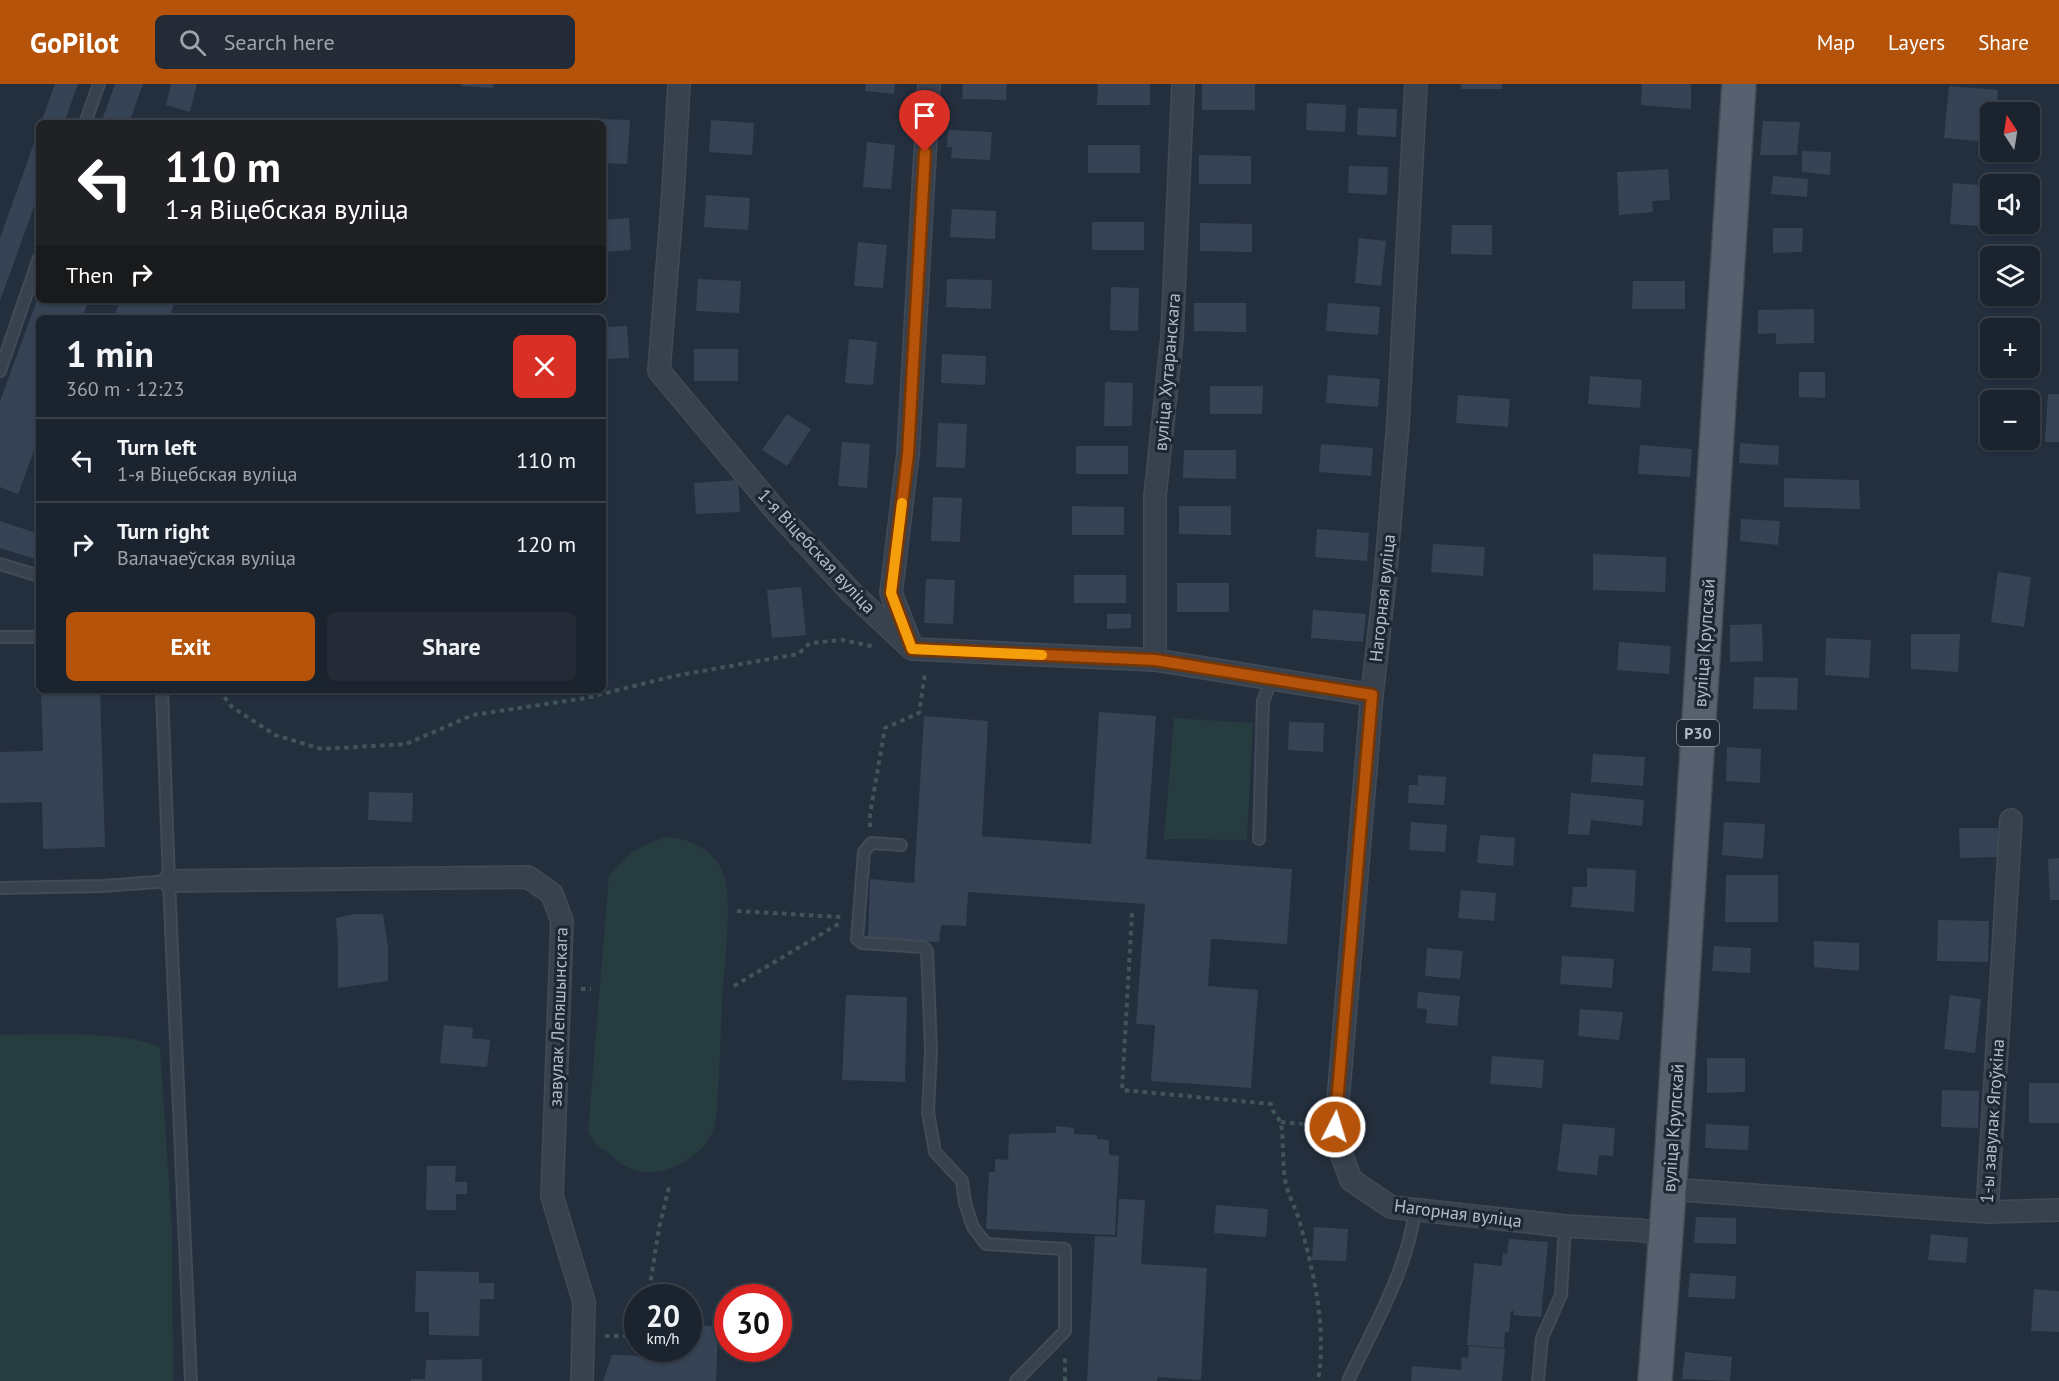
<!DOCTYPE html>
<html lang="en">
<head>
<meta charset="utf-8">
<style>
  body { margin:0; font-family:"PT Sans",sans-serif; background:#242b36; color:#f1f3f6; height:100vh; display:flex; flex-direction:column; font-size:22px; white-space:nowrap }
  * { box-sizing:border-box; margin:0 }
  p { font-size:20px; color:#a0a4aa }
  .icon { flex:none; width:33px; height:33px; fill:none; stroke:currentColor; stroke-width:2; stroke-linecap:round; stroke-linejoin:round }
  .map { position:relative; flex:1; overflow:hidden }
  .drawer { position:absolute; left:36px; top:231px; width:570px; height:378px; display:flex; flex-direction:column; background:#1b232e; border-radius:9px; box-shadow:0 2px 4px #0004,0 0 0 2px #39404a }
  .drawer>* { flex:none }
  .guide { position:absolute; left:36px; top:36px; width:570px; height:183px; border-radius:9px; box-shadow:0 2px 4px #0004,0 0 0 2px #39404a; background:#202124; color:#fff; overflow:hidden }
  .needle { width:39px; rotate:348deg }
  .controls { position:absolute; left:1980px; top:18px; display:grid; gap:12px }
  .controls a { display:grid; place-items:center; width:60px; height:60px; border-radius:9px; background:#1b232e; box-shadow:0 2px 4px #0004,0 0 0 2px #39404a; font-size:30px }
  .speed { position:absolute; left:624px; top:1200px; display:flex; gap:12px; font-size:30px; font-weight:700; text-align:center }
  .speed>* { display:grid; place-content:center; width:78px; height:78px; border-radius:50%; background:#1b232e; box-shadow:0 2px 4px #0004,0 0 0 2px #39404a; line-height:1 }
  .speed small { font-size:15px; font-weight:400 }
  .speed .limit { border:9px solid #d22; background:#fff; color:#111 }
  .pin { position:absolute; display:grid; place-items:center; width:51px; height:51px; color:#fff; margin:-62px -26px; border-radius:50% 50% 50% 0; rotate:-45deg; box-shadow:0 0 6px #0007 }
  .pin .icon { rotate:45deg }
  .me { position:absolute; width:66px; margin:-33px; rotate:5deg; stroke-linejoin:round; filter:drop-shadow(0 0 4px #0008) }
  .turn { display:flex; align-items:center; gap:21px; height:126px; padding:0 30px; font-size:27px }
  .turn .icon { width:78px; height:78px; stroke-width:2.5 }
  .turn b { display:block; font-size:42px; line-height:51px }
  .then { display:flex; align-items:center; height:57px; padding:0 30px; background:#0003; gap:12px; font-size:22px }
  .round { display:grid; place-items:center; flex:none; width:63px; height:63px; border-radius:9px; background:#242b36 }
  .summary { display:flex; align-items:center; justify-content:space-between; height:102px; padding:0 30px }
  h1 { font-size:36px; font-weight:700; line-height:45px }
  .button { display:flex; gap:12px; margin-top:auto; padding:12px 30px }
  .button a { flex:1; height:69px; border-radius:9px; background:#b45309; color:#fff; font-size:24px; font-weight:700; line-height:69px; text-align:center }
  .button a+a { background:#242b36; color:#f1f3f6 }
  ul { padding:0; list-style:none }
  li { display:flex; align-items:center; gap:18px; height:84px; padding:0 30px; border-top:2px solid #39404a }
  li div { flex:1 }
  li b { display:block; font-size:22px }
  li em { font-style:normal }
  header { display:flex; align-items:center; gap:36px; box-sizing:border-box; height:84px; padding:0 30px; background:#b45309; color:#fff }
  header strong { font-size:28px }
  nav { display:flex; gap:33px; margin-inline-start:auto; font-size:21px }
  .search { width:420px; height:54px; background:#242b36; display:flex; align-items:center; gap:15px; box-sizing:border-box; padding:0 21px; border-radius:9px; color:#a0a4aa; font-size:22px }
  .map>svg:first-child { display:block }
  .green { fill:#263c3f }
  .building { fill:#364354 }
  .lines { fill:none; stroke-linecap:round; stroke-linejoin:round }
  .service-casing { stroke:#414a57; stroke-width:14 }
  .minor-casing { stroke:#414a57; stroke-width:24 }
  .primary-casing { stroke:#414a57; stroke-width:36 }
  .path { stroke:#3f5557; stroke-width:4; stroke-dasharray:4.5 4.5; stroke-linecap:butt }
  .service { stroke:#38414e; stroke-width:10 }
  .minor { stroke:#38414e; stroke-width:21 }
  .primary { stroke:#56606e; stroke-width:33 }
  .route-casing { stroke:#753606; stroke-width:15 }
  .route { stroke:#b45309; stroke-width:10 }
  .slow { stroke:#f59e0b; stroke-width:10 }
  .labels { text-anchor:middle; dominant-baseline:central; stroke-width:6; stroke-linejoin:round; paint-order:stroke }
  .shield { fill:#1d2633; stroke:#878f9c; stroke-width:1.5 }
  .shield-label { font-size:16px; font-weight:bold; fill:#b4bcc9 }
  .street-label { font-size:18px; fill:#b4bcc9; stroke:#1d2633 }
</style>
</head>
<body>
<header>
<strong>GoPilot</strong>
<div class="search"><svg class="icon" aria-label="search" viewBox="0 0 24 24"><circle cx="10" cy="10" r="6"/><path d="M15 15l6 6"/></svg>Search here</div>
<nav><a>Map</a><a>Layers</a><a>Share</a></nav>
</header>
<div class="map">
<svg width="2059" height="1297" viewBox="0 0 2059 1297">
  <rect width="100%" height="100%" fill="#242f3e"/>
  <path class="green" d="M 1174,634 L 1253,639 L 1247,756 L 1164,755 Z
    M 664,753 C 690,754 716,766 724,792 C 733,820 724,884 722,916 C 721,946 720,977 718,1007 C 717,1018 717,1029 715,1039 C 714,1044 711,1052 708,1056 C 702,1066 690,1074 680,1080 C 661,1090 639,1092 620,1079 C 616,1076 613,1073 610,1070 C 596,1061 597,1062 588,1048 L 609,791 L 633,767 Z
    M 0,951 C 40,951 127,946 160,964 L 172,1145 L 173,1297 L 0,1297 Z"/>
  <path class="building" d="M 55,0 L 78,0 L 64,39 L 41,39 Z
    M 115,0 L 143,0 L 129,39 L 101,39 Z
    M 171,0 L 197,0 L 190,28 L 166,21 Z
    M 461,0 L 493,0 L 493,4 L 461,2 Z
    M 866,0 L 895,0 L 894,10 L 865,7 Z
    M 963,0 L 1007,0 L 1006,16 L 962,15 Z
    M 1098,0 L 1150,0 L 1150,21 L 1097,21 Z
    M 1202,0 L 1255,0 L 1255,26 L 1202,26 Z
    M 1461,0 L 1502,0 L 1502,5 L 1461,5 Z
    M 1642,0 L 1691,0 L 1691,25 L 1641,21 Z
    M 1949,2 L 1998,6 L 1996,28 L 1990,28 L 1990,58 L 1944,54 Z
    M 1307,19 L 1346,21 L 1345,48 L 1306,46 Z
    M 1358,24 L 1397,25 L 1396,53 L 1357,51 Z
    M 598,35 L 630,36 L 627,80 L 603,79 L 603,39 L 597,39 Z
    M 711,36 L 754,39 L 752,71 L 709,68 Z
    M 1763,37 L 1800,38 L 1797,71 L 1760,71 Z
    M 39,45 L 39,109 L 0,217 L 0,154 Z
    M 948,46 L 992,48 L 990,76 L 951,74 L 952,63 L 947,63 Z
    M 867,58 L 895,61 L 891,105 L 863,103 Z
    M 1088,61 L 1140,61 L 1140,89 L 1088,89 Z
    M 1802,67 L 1831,68 L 1830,91 L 1802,88 Z
    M 1199,71 L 1251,72 L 1251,100 L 1199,100 Z
    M 1349,82 L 1388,83 L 1387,111 L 1348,109 Z
    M 1668,85 L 1670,116 L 1652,117 L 1653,128 L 1619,131 L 1617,88 Z
    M 1773,92 L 1808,95 L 1807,113 L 1771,110 Z
    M 1953,99 L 1990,102 L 1990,140 L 1993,140 L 1993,143 L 1950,140 Z
    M 706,111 L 750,114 L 748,146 L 704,143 Z
    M 952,125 L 996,127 L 995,155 L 950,153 Z
    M 629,134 L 631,166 L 603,168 L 603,136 Z
    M 1092,138 L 1144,138 L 1144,166 L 1092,166 Z
    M 1200,139 L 1252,140 L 1252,168 L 1200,167 Z
    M 1452,141 L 1492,141 L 1492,171 L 1451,170 Z
    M 1773,144 L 1803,144 L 1802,168 L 1773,169 Z
    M 1359,154 L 1386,157 L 1381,202 L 1355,199 Z
    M 858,158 L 887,161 L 883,204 L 854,202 Z
    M 698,195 L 741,197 L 739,229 L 696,227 Z
    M 947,195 L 992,196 L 991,225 L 946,223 Z
    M 1633,197 L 1685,197 L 1685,225 L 1632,225 Z
    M 1111,203 L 1139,204 L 1138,247 L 1110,246 Z
    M 39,211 L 39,216 L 89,216 L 82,234 L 39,234 L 39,353 L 18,410 L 0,403 L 0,317 Z
    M 120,216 L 163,216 L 174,220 L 169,234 L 114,234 Z
    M 1194,219 L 1246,219 L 1246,248 L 1194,247 Z
    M 1328,219 L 1380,223 L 1378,251 L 1326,247 Z
    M 1814,225 L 1814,259 L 1776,260 L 1776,249 L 1758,250 L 1758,226 Z
    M 627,242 L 629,274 L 603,275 L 603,243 Z
    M 849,255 L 877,258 L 873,301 L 845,299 Z
    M 694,265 L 738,265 L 738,297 L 694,297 Z
    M 942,270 L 986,272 L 985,301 L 941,299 Z
    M 1799,288 L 1825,288 L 1825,314 L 1799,313 Z
    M 1328,291 L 1380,295 L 1378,323 L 1326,319 Z
    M 1590,292 L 1642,296 L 1640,324 L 1588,320 Z
    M 1105,298 L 1133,299 L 1132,342 L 1104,342 Z
    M 1210,302 L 1263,302 L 1262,330 L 1210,330 Z
    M 2048,310 L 2059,310 L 2059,358 L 2045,358 Z
    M 1458,311 L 1510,315 L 1508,343 L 1456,339 Z
    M 787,330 L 811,345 L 787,382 L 762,366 Z
    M 938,339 L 967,340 L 965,384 L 936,383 Z
    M 842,358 L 870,360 L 867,404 L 838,402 Z
    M 1740,359 L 1779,362 L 1778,381 L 1739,379 Z
    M 1321,360 L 1373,364 L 1371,392 L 1319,388 Z
    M 1640,361 L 1692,365 L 1690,393 L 1638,390 Z
    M 1076,362 L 1128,362 L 1128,390 L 1076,390 Z
    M 1184,366 L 1236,366 L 1236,395 L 1183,394 Z
    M 1784,394 L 1859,396 L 1860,425 L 1784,423 Z
    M 738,396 L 740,428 L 696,430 L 694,399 Z
    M 933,413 L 962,414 L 960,458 L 931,457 Z
    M 1072,422 L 1124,423 L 1124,451 L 1072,451 Z
    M 1179,422 L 1231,422 L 1231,451 L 1179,450 Z
    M 1741,435 L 1780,437 L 1778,461 L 1740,457 Z
    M 0,437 L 39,450 L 39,476 L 0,464 Z
    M 1317,445 L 1369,449 L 1367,477 L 1315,473 Z
    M 1433,460 L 1485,463 L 1483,492 L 1431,488 Z
    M 1593,470 L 1666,473 L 1665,508 L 1593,506 Z
    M 1998,488 L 2031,493 L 2024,543 L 1991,538 Z
    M 1074,491 L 1126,491 L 1126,519 L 1074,519 Z
    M 926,495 L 955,496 L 953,540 L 924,539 Z
    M 1177,499 L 1229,499 L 1229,528 L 1177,528 Z
    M 801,503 L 806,551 L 772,554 L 767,506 Z
    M 1313,526 L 1366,530 L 1363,558 L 1311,554 Z
    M 1107,530 L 1131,530 L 1131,544 L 1107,545 Z
    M 1762,540 L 1763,577 L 1730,578 L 1730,541 Z
    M 1911,550 L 1960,550 L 1958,588 L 1911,585 Z
    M 1826,554 L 1871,556 L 1869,594 L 1825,591 Z
    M 1619,558 L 1671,562 L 1669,590 L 1617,586 Z
    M 1754,593 L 1798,594 L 1797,626 L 1753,625 Z
    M 41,606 L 100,606 L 105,763 L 43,765 L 42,718 L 0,719 L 0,668 L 43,667 Z
    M 1099,628 L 1156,632 L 1146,775 L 1292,785 L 1287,860 L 1211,855 L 1208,902 L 1258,906 L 1251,1004 L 1151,997 L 1155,941 L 1136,940 L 1145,820 L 968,808 L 966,842 L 941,841 L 939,858 L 868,856 L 870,795 L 914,799 L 924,632 L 988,637 L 982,752 L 1091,760 Z
    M 1289,638 L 1324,639 L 1323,668 L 1288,666 Z
    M 1727,663 L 1761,665 L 1760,699 L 1726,697 Z
    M 1593,670 L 1645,673 L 1643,702 L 1591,698 Z
    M 1418,691 L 1446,693 L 1444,721 L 1408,719 L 1409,701 L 1418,701 Z
    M 369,708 L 413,709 L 412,738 L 368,736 Z
    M 1571,709 L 1644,716 L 1642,742 L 1591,736 L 1589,751 L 1568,750 Z
    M 1411,738 L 1447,741 L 1445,768 L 1409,766 Z
    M 1724,738 L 1765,740 L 1763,775 L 1722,771 Z
    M 1959,744 L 1998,744 L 1999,773 L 1960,774 Z
    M 1480,751 L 1515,754 L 1513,782 L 1477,779 Z
    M 2059,774 L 2059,816 L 2050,816 L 2048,775 Z
    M 1587,784 L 1636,786 L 1634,828 L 1571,823 L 1573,803 L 1587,803 Z
    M 1726,791 L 1778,791 L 1778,838 L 1725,838 Z
    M 1461,806 L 1496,809 L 1494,837 L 1458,834 Z
    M 355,830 L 383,830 L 388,863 L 388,897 L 338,904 L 338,864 L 336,834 Z
    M 1938,836 L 1989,837 L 1988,878 L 1937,877 Z
    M 1814,857 L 1859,859 L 1859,887 L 1814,883 Z
    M 1714,862 L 1751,864 L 1750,889 L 1712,887 Z
    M 1427,864 L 1463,867 L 1460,895 L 1425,892 Z
    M 1562,872 L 1614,875 L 1612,904 L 1560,900 Z
    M 1418,908 L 1460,912 L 1457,942 L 1426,939 L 1427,925 L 1417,924 Z
    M 846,911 L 907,913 L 905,998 L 842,996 Z
    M 1950,911 L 1981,915 L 1975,969 L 1944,965 Z
    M 1580,925 L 1623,928 L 1619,956 L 1578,952 Z
    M 444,941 L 473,944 L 472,954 L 490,956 L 487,983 L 440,979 Z
    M 1492,972 L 1544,976 L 1542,1004 L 1490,1000 Z
    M 1707,974 L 1745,974 L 1745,1008 L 1707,1009 Z
    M 2029,999 L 2059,999 L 2059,1039 L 2029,1039 Z
    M 1942,1006 L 1979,1007 L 1978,1044 L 1941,1043 Z
    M 1563,1040 L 1615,1044 L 1613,1072 L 1599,1071 L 1597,1091 L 1557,1087 Z
    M 1706,1040 L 1749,1042 L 1748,1066 L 1705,1064 Z
    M 1056,1042 L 1074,1044 L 1074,1050 L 1097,1051 L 1097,1055 L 1109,1056 L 1109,1071 L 1119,1072 L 1115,1151 L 986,1145 L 989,1088 L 995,1088 L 995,1075 L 1008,1076 L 1009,1050 L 1056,1049 Z
    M 427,1082 L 456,1082 L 455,1098 L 467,1098 L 467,1110 L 456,1110 L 456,1126 L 426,1126 Z
    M 1119,1115 L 1145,1116 L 1141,1180 L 1207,1184 L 1201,1296 L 1158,1293 L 1157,1297 L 1087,1297 L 1095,1152 L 1117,1153 Z
    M 1216,1121 L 1268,1125 L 1266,1153 L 1214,1149 Z
    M 1696,1133 L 1736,1134 L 1736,1160 L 1694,1159 Z
    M 1314,1143 L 1348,1145 L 1346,1177 L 1312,1176 Z
    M 1931,1150 L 1968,1154 L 1966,1179 L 1928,1176 Z
    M 1509,1155 L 1548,1158 L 1541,1233 L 1513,1231 L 1514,1227 L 1511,1227 L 1509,1248 L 1505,1248 L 1504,1264 L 1467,1261 L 1474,1179 L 1502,1182 L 1503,1169 L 1507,1170 Z
    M 416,1187 L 479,1188 L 479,1199 L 494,1199 L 494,1215 L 480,1215 L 479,1252 L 429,1251 L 429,1228 L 415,1228 Z
    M 1690,1189 L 1736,1192 L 1735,1215 L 1688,1213 Z
    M 2034,1205 L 2059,1207 L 2059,1248 L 2031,1247 Z
    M 688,1239 L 718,1243 L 716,1297 L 603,1297 L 612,1271 L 653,1272 L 654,1264 L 688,1264 Z
    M 1469,1262 L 1505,1265 L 1502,1297 L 1411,1297 L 1412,1282 L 1461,1286 L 1462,1273 L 1468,1274 Z
    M 1685,1268 L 1732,1273 L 1730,1297 L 1682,1295 Z
    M 482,1275 L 482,1297 L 411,1297 L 411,1295 L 425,1295 L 426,1276 Z"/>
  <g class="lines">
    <g class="service-casing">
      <path id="service" d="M 85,39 L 99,0
        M 0,287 L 39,174
        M 0,480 L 39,492
        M 0,553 L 39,553
        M 162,606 L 169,797 L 191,1297
        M 1259,755 L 1263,617 L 1272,595
        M 901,761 L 871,759 L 864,768 L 857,855 L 862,859 L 923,863 L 927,867 L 931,966 L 928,1028 L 935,1068 L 962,1097 L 965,1119 L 973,1143 L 986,1160 L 1065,1165 L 1065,1247 L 1016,1297
        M 0,804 L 103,802 L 169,797
        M 1348,1297 C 1374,1242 1407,1187 1415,1126
        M 1538,1297 L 1542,1254 L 1561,1211 L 1565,1142"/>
    </g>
    <g class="minor-casing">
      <path id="minor" d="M 679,0 L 673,109 L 659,287 L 778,429 L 851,508 L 912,565 L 1155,576 L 1372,611
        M 1416,0 L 1398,339 L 1385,496 L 1372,611 L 1335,1053 L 1351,1096 L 1391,1123 L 1565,1142 L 1638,1146 L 1666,1150
        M 910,558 L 891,509 L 908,370 L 929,0
        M 1155,576 L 1155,412 L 1172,253 L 1183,0
        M 169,797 L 528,793 L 552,810 L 562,837 L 552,1112 L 584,1218 L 582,1297
        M 1669,1105 L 1987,1128 L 2011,736
        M 1987,1128 L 2059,1126"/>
    </g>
    <g class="primary-casing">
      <path id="primary" d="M 1655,1297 L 1671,1081 L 1739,0"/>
    </g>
    <path class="path" d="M 219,606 L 232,623 L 275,651 L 322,665 L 406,660 L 473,631 L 586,614 L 674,592 L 798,570 L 810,559 L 842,556 L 876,563
      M 870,743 L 870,730 L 885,644 L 919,629 L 925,589
      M 737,827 L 841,833
      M 1132,829 L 1122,1006 L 1271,1020 C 1272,1029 1279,1033 1281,1040 C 1284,1058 1282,1077 1285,1095 C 1287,1110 1296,1124 1300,1139 C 1314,1189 1327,1244 1318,1297
      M 734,902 L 840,839
      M 581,905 L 591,905
      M 1281,1038 L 1314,1041
      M 648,1214 L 659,1144 L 670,1099
      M 605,1252 L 638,1252
      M 1065,1297 L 1065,1274"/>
    <use href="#service" class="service"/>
    <use href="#minor" class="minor"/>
    <use href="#primary" class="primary"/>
  </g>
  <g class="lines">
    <g class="route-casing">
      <path id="route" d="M 925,68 L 908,370 L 891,509 L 912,565 L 1155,576 L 1372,611 L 1335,1043"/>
    </g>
    <use href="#route" class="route"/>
    <path class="slow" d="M 902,419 L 891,509 L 912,565 L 1042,571"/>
  </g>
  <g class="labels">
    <rect class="shield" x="1677" y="636" width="42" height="26" rx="4.5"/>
    <g class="shield-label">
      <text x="1698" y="649">Р30</text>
    </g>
    <g class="street-label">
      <text transform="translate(1167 288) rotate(-85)">вуліца Хутаранскага</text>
      <text transform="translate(817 467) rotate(47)">1-я Віцебская вуліца</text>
      <text transform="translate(1382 514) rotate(-84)">Нагорная вуліца</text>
      <text transform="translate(1704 559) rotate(-86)">вуліца Крупскай</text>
      <text transform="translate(558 933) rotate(-88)">завулак Лепяшынскага</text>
      <text transform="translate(1992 1037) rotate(-86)">1-ы завулак Ягоўкіна</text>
      <text transform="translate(1673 1044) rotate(-86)">вуліца Крупскай</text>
      <text transform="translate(1458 1129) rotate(7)">Нагорная вуліца</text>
    </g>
  </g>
</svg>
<div class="controls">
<a><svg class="needle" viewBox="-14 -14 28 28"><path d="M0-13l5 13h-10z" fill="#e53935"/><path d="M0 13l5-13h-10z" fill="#a0a4aa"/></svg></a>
<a><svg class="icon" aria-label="sound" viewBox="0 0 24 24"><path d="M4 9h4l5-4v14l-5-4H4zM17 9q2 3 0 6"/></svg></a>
<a><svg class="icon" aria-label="layers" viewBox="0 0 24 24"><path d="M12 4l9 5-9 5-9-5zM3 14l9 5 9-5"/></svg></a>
<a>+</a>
<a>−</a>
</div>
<div class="speed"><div>20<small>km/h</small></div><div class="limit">30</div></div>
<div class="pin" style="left:925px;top:68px;background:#d93025"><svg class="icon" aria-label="arrive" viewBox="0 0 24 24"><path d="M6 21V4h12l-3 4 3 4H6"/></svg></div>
<svg class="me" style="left:1335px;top:1043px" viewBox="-20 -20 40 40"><circle r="17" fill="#b45309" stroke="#fff" stroke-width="3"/><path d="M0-11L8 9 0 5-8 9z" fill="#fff"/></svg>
<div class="guide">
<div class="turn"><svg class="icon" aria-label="left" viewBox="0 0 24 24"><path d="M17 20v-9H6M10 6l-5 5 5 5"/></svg><div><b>110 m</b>1-я Віцебская вуліца</div></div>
<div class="then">Then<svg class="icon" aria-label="right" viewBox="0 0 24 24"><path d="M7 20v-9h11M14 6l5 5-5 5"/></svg></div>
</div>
<section class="drawer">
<div class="summary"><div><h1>1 min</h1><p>360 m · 12:23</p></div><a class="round" style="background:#d93025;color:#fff"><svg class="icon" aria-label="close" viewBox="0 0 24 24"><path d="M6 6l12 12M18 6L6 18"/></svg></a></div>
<ul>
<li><svg class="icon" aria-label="left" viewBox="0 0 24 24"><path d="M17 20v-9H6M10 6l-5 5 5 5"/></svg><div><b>Turn left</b><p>1-я Віцебская вуліца</p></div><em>110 m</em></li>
<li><svg class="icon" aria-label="right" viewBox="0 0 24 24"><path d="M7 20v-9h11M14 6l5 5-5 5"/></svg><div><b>Turn right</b><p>Валачаеўская вуліца</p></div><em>120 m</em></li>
</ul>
<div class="button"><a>Exit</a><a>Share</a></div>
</section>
</div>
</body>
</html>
